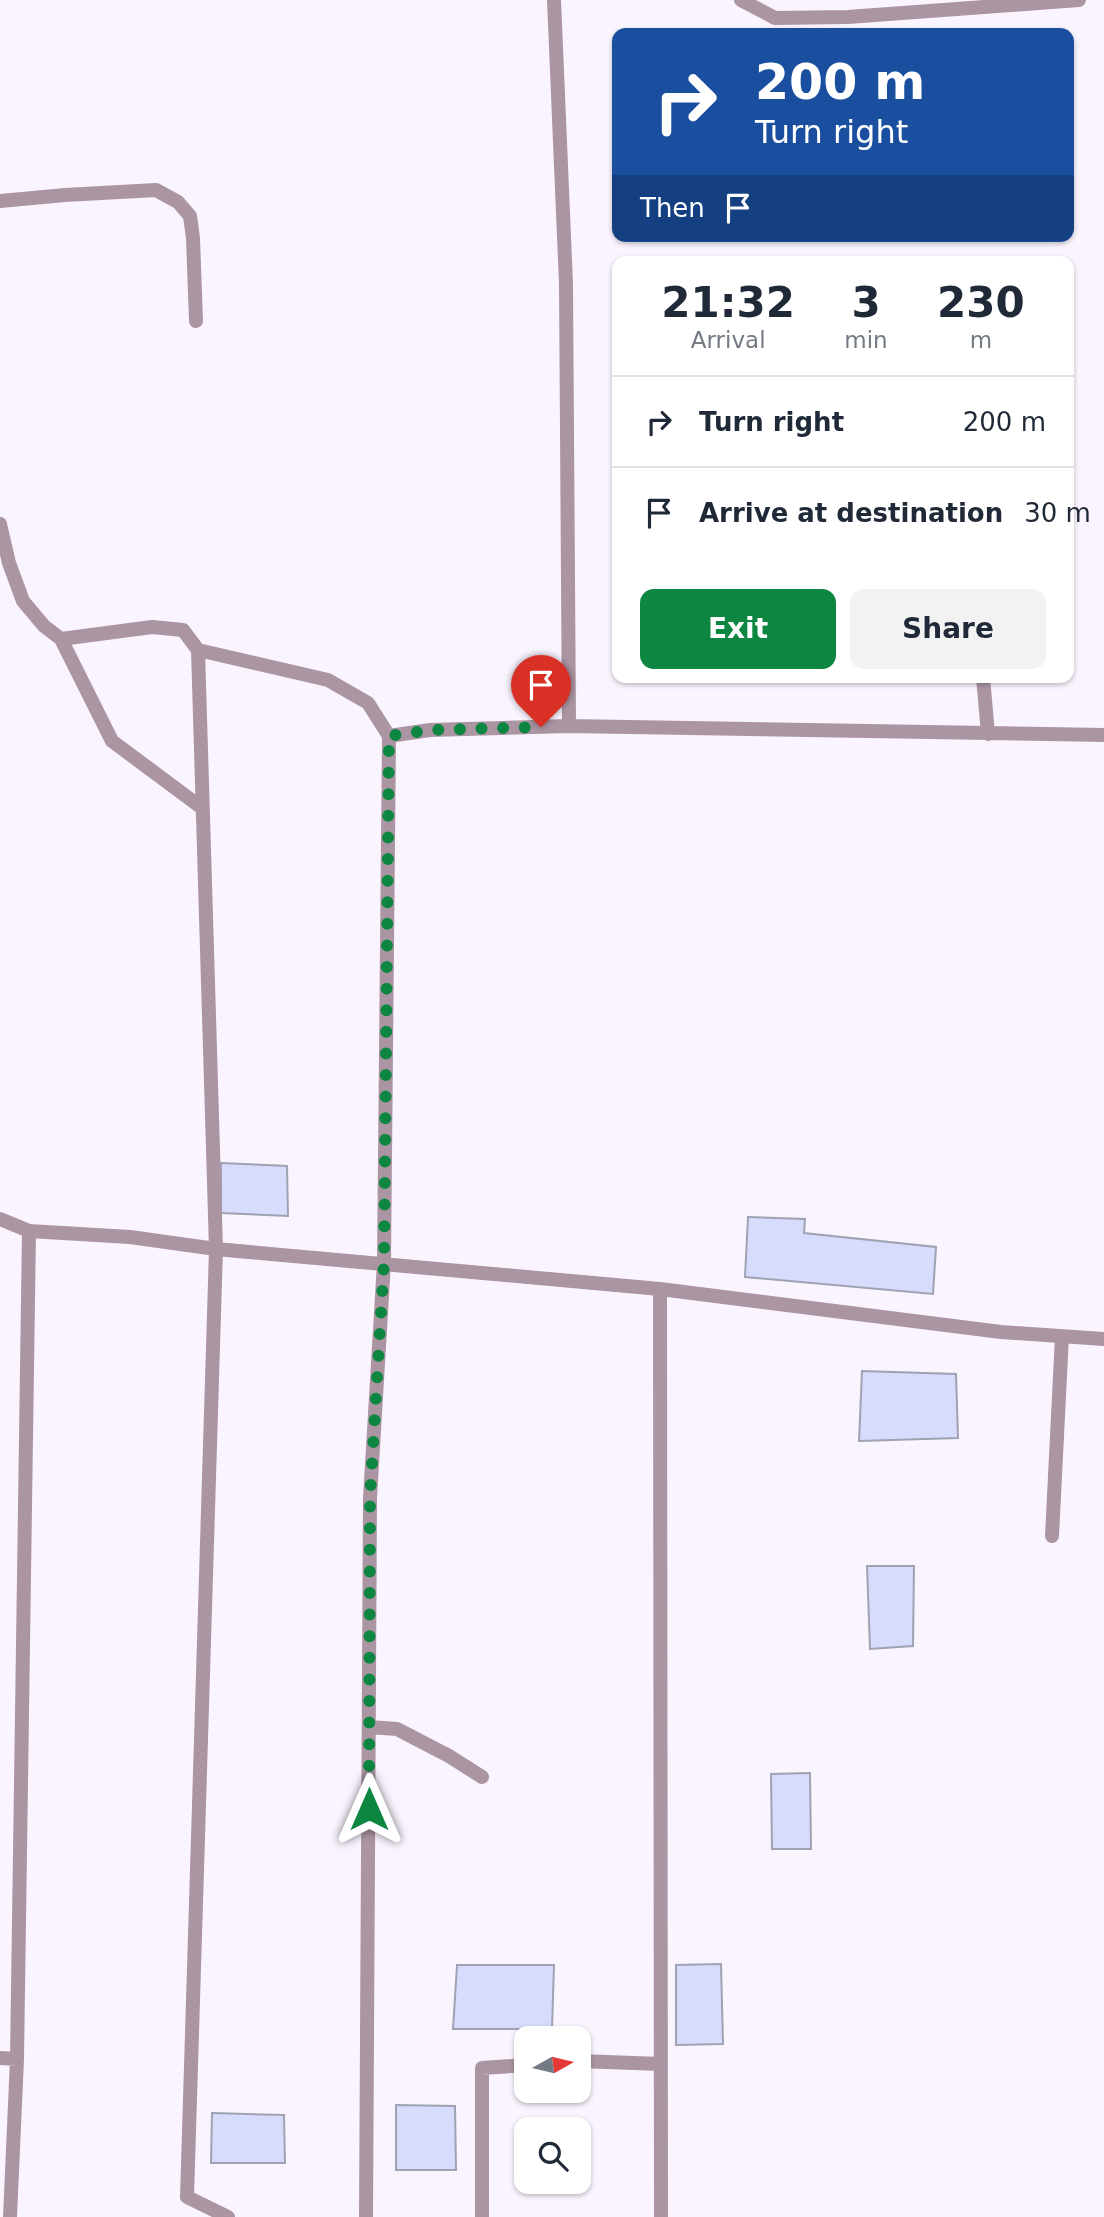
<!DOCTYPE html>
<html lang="en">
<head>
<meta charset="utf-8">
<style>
  body { margin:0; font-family:"DejaVu Sans",sans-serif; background:#f2f2f3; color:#1f2937; height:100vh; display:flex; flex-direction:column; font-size:26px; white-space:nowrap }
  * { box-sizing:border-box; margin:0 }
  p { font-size:23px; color:#747a83 }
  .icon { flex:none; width:38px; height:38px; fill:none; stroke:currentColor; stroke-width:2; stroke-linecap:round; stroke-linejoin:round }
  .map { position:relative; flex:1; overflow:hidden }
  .side { position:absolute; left:612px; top:256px; width:462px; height:427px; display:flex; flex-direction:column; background:#fff; border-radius:14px; box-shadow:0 2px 5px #0004 }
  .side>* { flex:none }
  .guide { position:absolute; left:612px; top:28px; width:462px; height:214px; border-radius:14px; box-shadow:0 2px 5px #0004; background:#1a4fa0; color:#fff; overflow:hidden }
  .needle { width:46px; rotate:82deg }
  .controls { position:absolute; left:514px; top:2026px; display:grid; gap:14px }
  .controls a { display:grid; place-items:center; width:77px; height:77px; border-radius:14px; background:#fff; box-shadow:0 2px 5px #0004; font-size:35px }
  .pin { position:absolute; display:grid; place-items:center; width:60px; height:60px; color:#fff; margin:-72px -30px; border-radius:50% 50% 50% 0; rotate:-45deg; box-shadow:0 0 7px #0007 }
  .pin .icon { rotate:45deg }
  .me { position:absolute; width:77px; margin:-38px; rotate:0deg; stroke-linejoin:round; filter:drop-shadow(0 0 5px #0008) }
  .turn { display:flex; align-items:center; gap:24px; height:147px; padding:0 28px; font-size:32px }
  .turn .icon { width:91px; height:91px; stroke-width:2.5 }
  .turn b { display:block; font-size:49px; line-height:60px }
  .then { display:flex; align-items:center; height:66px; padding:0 28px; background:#0003; gap:14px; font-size:26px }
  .eta { display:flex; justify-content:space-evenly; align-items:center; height:119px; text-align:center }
  .eta b { font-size:42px; font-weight:800; line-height:49px }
  .button { display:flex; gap:14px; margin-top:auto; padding:14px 28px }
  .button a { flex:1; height:80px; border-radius:14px; background:#0c8640; color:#fff; font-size:28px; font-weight:800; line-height:80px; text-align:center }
  .button a+a { background:#f2f2f3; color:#1f2937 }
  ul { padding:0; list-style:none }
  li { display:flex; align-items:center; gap:21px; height:91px; padding:0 28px; border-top:2px solid #e0e1e3 }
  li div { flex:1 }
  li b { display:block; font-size:26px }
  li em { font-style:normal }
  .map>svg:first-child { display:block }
  .building { fill:#d7dcfc; stroke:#9fa2b2; stroke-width:2 }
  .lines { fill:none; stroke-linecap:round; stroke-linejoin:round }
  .street { stroke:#ac95a3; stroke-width:14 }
  .route { stroke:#0c8640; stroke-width:12; stroke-dasharray:0 21.6 }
</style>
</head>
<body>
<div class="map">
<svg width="1104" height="2217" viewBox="0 0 1104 2217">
  <rect width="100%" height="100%" fill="#faf4fe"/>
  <path class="building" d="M 221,1163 L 287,1166 L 288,1216 L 221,1213 Z
    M 748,1217 L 805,1219 L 804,1233 L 936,1247 L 933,1294 L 745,1277 Z
    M 862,1371 L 956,1374 L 958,1438 L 859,1441 Z
    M 867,1566 L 914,1566 L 913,1646 L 870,1649 Z
    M 810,1773 L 811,1849 L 772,1849 L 771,1774 Z
    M 721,1964 L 723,2044 L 676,2045 L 676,1965 Z
    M 457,1965 L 554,1965 L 552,2029 L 453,2029 Z
    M 396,2105 L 455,2106 L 456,2170 L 396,2170 Z
    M 212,2113 L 284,2115 L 285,2163 L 211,2163 Z"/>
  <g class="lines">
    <path class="street" d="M 554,0 L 566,284 L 569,726
      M 741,0 L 775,18 L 848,17 L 1079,0
      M 0,201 L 65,195 L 156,190 L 178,202 L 190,216 L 193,238 L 196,321
      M 0,524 L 9,563 L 23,601 L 44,626 L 61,639 L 112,741 L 202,808
      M 61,639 L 152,627 L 183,630 L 198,650
      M 983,677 L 988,734
      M 0,1219 L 29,1231 L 130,1237 L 216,1249 L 660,1289 L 1001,1332 L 1104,1339
      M 660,1289 L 661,2217
      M 1052,1536 L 1062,1336
      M 369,1727 L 397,1729 L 449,1756 L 482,1777
      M 0,2058 L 17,2059
      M 579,2061 L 661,2064
      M 10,2217 L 17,2059 L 29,1231
      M 228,2217 L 187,2197 L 216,1249 L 198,650 L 328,680 L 368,703 L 389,736
      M 366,2217 L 370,1498 L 384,1262 L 389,736 L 430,730 L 569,726 L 1104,735
      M 482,2217 L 482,2068 L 527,2065"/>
  </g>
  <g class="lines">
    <path class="route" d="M 369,1809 L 370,1498 L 384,1262 L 389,736 L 430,730 L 541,727"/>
  </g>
</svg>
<div class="controls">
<a><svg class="needle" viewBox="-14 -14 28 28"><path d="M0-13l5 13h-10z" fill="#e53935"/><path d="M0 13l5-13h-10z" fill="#747a83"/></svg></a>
<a><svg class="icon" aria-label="search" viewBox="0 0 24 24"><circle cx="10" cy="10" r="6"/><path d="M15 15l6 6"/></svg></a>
</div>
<div class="pin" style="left:541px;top:727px;background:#d93025"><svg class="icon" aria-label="arrive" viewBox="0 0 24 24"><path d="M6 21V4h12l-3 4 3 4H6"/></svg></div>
<svg class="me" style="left:369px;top:1809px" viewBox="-20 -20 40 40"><path d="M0-17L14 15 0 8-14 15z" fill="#0c8640" stroke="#fff" stroke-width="4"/></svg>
<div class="guide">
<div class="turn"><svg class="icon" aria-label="right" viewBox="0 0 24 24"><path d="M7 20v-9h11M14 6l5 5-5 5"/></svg><div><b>200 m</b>Turn right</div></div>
<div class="then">Then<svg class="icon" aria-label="arrive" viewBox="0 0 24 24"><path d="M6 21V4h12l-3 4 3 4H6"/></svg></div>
</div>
<section class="side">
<div class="eta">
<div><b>21:32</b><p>Arrival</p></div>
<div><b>3</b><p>min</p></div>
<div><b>230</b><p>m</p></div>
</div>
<ul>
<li><svg class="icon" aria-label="right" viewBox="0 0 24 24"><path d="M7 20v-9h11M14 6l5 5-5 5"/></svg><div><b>Turn right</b></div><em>200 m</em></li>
<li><svg class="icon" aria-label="arrive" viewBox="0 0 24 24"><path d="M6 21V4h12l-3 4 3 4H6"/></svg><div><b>Arrive at destination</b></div><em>30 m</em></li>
</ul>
<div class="button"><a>Exit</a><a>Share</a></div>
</section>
</div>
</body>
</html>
